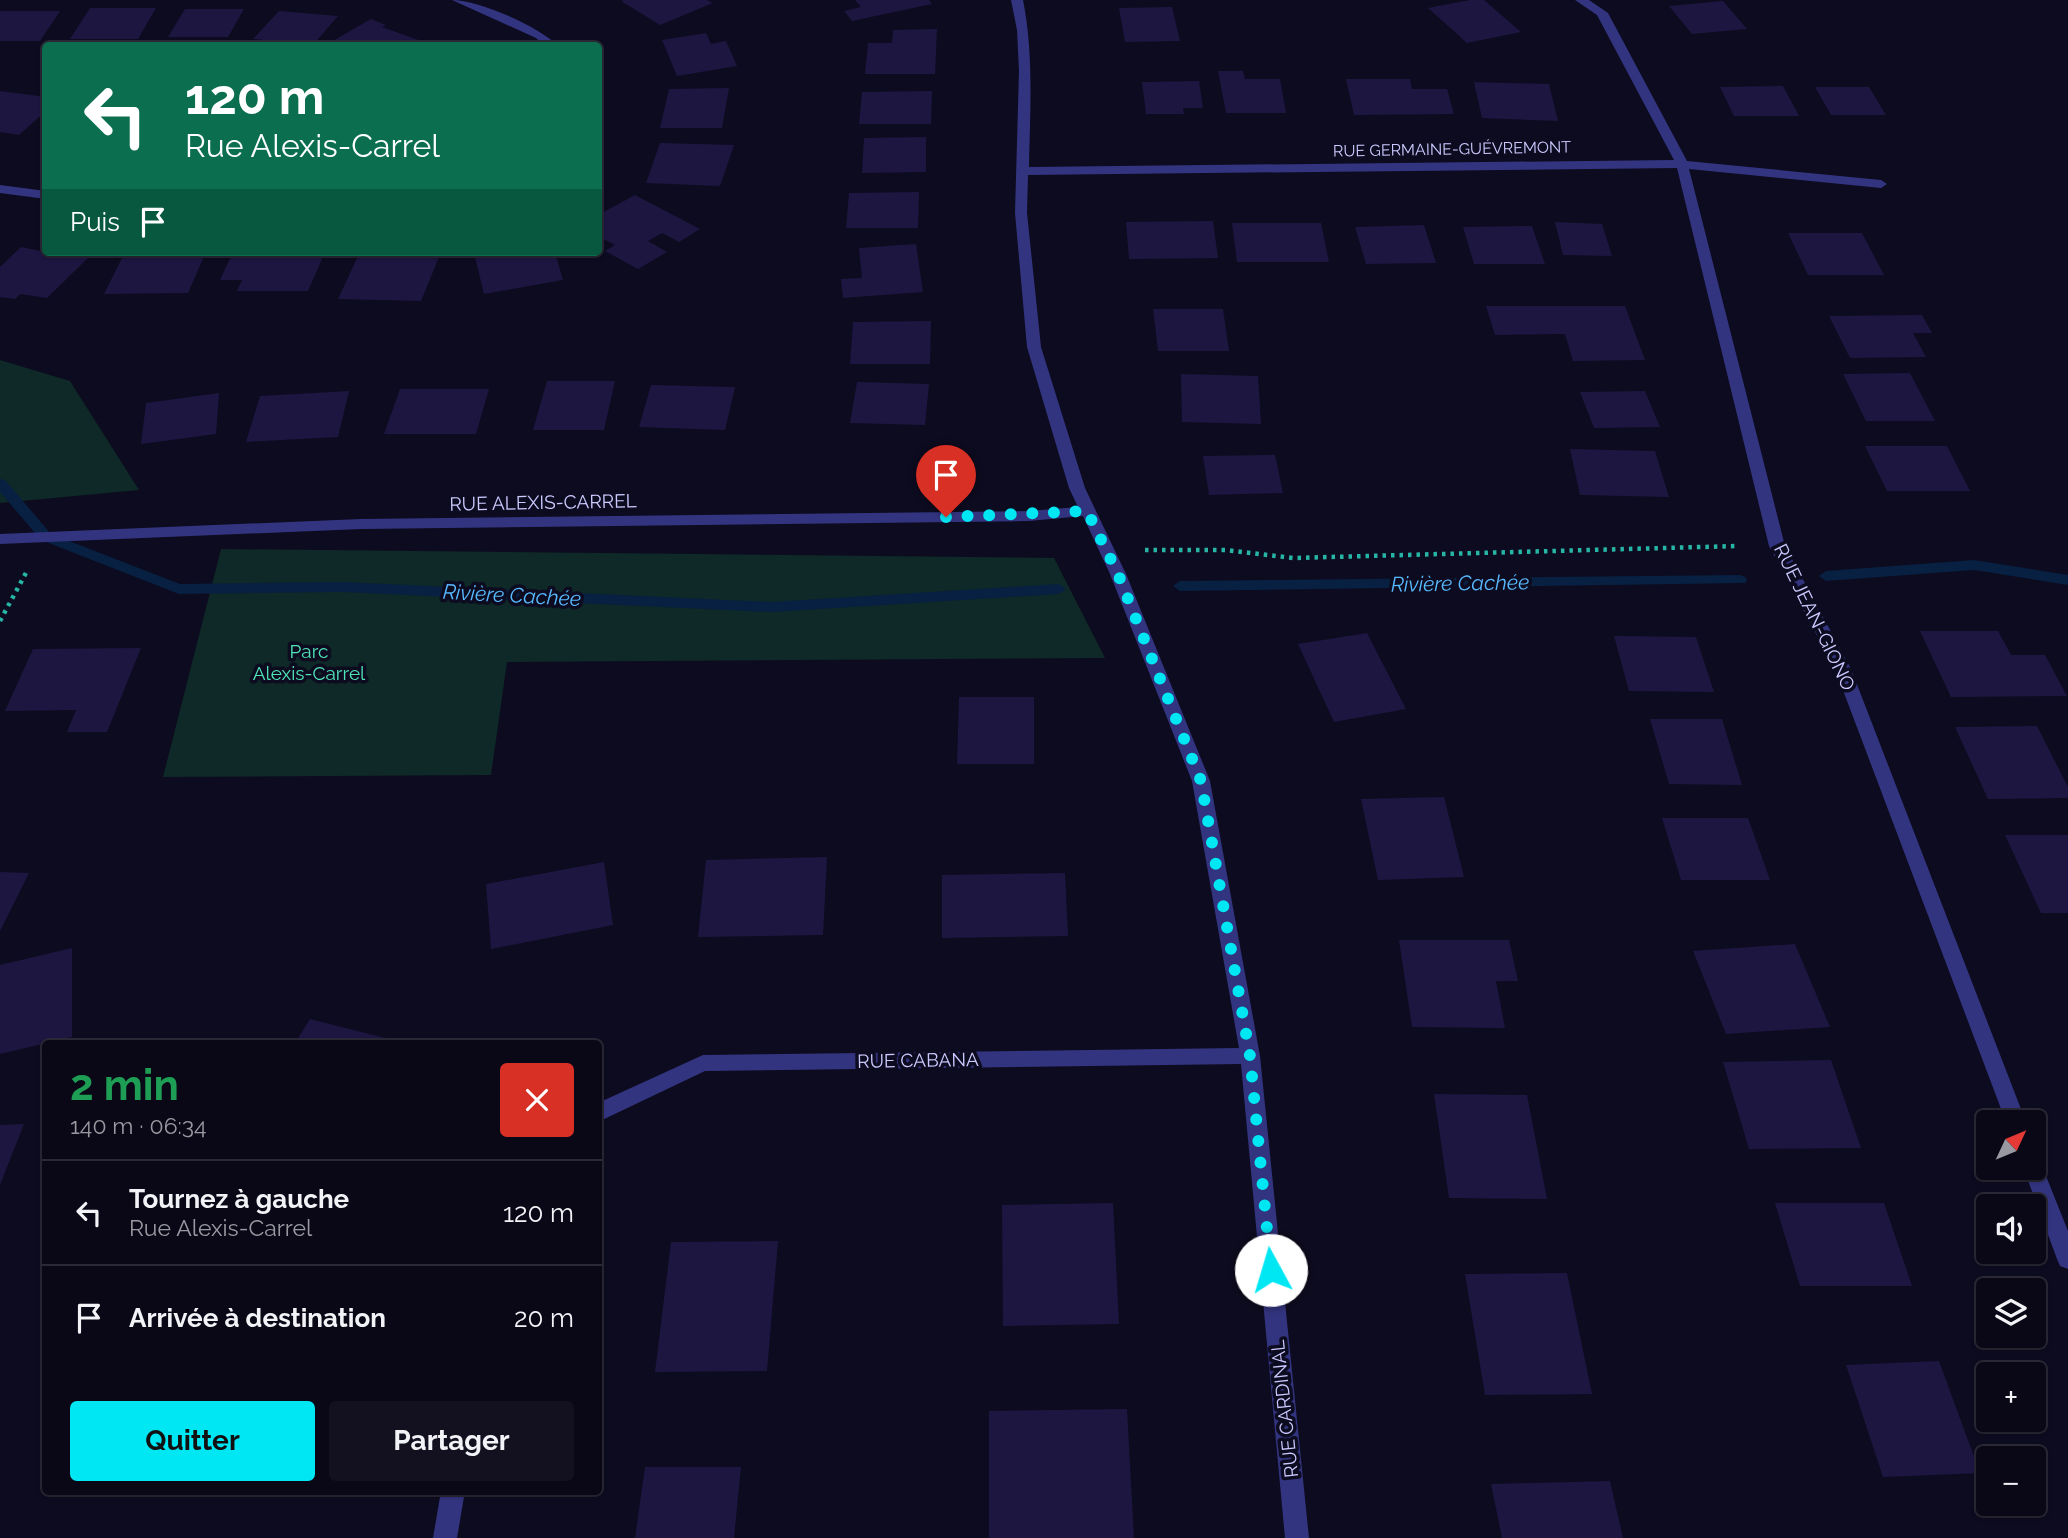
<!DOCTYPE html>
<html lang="fr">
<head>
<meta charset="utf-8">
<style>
  body { margin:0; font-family:Raleway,sans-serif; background:#131120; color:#f1f3f6; height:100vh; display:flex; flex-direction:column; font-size:26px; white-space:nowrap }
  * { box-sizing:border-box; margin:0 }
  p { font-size:23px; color:#999aa1 }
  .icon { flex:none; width:38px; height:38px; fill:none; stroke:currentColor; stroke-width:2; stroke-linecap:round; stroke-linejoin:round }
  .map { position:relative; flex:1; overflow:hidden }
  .side { position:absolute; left:42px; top:1040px; width:560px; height:455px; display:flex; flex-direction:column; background:#0a0817; border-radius:7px; box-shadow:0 2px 5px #0004,0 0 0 2px #2a2936 }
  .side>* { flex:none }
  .guide { position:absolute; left:42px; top:42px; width:560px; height:214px; border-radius:7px; box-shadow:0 2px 5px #0004,0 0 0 2px #2a2936; background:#0b6e4f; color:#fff; overflow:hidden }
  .needle { width:46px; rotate:46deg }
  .fabs { position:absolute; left:1976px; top:1110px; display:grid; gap:14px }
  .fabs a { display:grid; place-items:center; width:70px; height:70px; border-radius:7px; background:#0a0817; box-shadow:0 2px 5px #0004,0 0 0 2px #2a2936; font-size:35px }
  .pin { position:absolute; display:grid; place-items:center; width:60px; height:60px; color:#fff; margin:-72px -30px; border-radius:50% 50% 50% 0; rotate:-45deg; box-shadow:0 0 7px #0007 }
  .pin .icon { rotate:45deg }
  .me { position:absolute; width:77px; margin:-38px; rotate:354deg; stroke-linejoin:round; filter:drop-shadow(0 0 5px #0008) }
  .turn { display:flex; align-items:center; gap:24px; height:147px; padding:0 28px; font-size:32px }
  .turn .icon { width:91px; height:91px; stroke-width:2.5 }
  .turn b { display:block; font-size:49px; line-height:60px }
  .then { display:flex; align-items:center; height:66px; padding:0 28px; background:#0003; gap:14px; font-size:26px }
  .round { display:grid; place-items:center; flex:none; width:74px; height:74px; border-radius:7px; background:#131120 }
  .overview { display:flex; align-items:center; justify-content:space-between; height:119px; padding:0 28px }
  h1 { font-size:42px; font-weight:700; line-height:52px; color:#1e9e55 }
  .button { display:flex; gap:14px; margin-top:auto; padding:14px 28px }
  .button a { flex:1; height:80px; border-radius:7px; background:#00e7f4; color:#111; font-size:28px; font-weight:700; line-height:80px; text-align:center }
  .button a+a { background:#131120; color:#f1f3f6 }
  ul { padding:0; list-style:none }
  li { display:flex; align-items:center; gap:21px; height:105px; padding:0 28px; border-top:2px solid #2a2936 }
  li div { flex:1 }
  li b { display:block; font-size:26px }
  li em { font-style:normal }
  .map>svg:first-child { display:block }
  .green { fill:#0e2927 }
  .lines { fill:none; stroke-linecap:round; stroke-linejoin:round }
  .stream { fill:#082041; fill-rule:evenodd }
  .building { fill:#1d1641 }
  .path { stroke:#27b5a6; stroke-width:4.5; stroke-dasharray:3.5 5; stroke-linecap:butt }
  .street { fill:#333480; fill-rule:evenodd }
  .route { stroke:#00e7f4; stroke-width:12; stroke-dasharray:0 21.6 }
  .labels { text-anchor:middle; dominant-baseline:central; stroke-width:7; stroke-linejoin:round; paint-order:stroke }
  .far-street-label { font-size:16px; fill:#ccc9ff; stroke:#0d0b1f }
  .street-label { font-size:19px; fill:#ccc9ff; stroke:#0d0b1f }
  .park-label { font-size:19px; fill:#4fe4b8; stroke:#0d0b1f }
  .water-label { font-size:21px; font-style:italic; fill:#57b9ff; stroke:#0d0b1f }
</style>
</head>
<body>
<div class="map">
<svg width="2068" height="1538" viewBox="0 0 2068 1538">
  <rect width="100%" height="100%" fill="#0d0b1f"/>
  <path class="green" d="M 0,360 L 70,381 L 139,490 L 0,503 Z
    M 221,549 L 1054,558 L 1105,658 L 507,662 L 491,775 L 163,777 Z"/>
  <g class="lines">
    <path class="stream" d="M 0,479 L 5,480 L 51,534 L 180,584 L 343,582 L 772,602 L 1059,584 L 1066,589 L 1059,594 L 772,612 L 343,592 L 179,594 L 41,540 L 0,492 Z
      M 1974,560 L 2068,575 L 2068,585 L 1974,570 L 1826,581 L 1819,576 L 1826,571 Z
      M 1740,575 L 1745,577 L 1747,580 L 1745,583 L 1180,591 L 1173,586 L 1180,581 Z"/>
  </g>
  <path class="building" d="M 624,0 L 707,0 L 713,3 L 660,25 L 621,1 Z
    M 855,0 L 929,0 L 932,4 L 852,21 L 844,11 L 861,7 Z
    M 1470,0 L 1484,0 L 1521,32 L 1467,43 L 1428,8 Z
    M 1723,1 L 1747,29 L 1692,34 L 1669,6 Z
    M 1172,7 L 1180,41 L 1125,42 L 1119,8 Z
    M 90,8 L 156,8 L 138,39 L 70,39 Z
    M 185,9 L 244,9 L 228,37 L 168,37 Z
    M 0,11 L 60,11 L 40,41 L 0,41 Z
    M 279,11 L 338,16 L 313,45 L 253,39 Z
    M 371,19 L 386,25 L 382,27 L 424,42 L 417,46 L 324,46 Z
    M 937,29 L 935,74 L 865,74 L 868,43 L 892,43 L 893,30 Z
    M 706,33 L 711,44 L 726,41 L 737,66 L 677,76 L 662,40 Z
    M 1218,71 L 1243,71 L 1245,79 L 1280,79 L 1286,113 L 1226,113 Z
    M 1346,79 L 1410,79 L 1412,89 L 1447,89 L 1454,114 L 1354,115 Z
    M 1199,81 L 1203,108 L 1183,108 L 1184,114 L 1146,114 L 1142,82 Z
    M 1474,82 L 1549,84 L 1558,121 L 1482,118 Z
    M 1783,86 L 1799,116 L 1734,116 L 1720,87 Z
    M 1815,87 L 1869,87 L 1886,115 L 1831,115 Z
    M 729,88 L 722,128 L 660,128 L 669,89 Z
    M 0,91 L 46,97 L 46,111 L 19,135 L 0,132 Z
    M 932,91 L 931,124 L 859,124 L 862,92 Z
    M 926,137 L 926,172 L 862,173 L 864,138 Z
    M 660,143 L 734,145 L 720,186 L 646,183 Z
    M 919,192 L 918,228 L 846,228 L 849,193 Z
    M 635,195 L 700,229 L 679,242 L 662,233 L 648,241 L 667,252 L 638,269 L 605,251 L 615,245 L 598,236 L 598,215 Z
    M 1213,221 L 1218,258 L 1129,259 L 1126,222 Z
    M 1555,222 L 1602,224 L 1612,256 L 1563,255 Z
    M 1232,223 L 1321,223 L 1329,262 L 1237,262 Z
    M 1424,225 L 1436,263 L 1366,264 L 1355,227 Z
    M 1532,226 L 1545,264 L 1474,264 L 1463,227 Z
    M 1788,233 L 1862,233 L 1884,275 L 1808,275 Z
    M 916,244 L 923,292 L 843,298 L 841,279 L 862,278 L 859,248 Z
    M 21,247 L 46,252 L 88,258 L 47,298 L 20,294 L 15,299 L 0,297 L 0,267 Z
    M 125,252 L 206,252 L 188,293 L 104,294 Z
    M 233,252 L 325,252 L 308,291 L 237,291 L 242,280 L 220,280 Z
    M 501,252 L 555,252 L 563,280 L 484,294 L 475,257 Z
    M 358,256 L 439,257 L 421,301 L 338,299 Z
    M 1486,306 L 1625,306 L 1645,360 L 1573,361 L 1565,334 L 1495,335 Z
    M 1153,309 L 1223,309 L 1229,351 L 1158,351 Z
    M 1922,315 L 1932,333 L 1913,333 L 1926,357 L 1850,358 L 1829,316 Z
    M 931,321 L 930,364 L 850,364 L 853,322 Z
    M 1910,373 L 1935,421 L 1866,421 L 1843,374 Z
    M 1181,374 L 1258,376 L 1261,424 L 1182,422 Z
    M 547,381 L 615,381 L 604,430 L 533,430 Z
    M 857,382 L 929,384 L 925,425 L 850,423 Z
    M 651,385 L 735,387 L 725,430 L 639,427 Z
    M 400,389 L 489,389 L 476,434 L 384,434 Z
    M 349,391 L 338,437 L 246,442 L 260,396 Z
    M 1645,391 L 1660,427 L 1594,428 L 1580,392 Z
    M 219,393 L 216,434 L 141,444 L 146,403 Z
    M 1865,446 L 1947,446 L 1970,491 L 1887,491 Z
    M 1570,449 L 1655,451 L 1669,497 L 1580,495 Z
    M 1275,455 L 1283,493 L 1209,495 L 1203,456 Z
    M 1920,631 L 1998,631 L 2011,655 L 2045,655 L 2067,696 L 1951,697 Z
    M 1367,633 L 1406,709 L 1334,722 L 1298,644 Z
    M 1614,636 L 1696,637 L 1714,692 L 1629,691 Z
    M 141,648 L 107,732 L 67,732 L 76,710 L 5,711 L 33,649 Z
    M 959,697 L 1034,697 L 1034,764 L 957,764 Z
    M 1650,719 L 1722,719 L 1742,785 L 1669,784 Z
    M 2037,726 L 2068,787 L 2068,798 L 1988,799 L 1955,727 Z
    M 1444,797 L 1464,877 L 1378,880 L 1361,799 Z
    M 1662,818 L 1748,818 L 1770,880 L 1681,880 Z
    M 2005,835 L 2068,835 L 2068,913 L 2041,913 Z
    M 827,857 L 823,935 L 698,937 L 706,860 Z
    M 604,862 L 613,925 L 491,949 L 486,884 Z
    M 0,872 L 29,873 L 0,931 Z
    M 1065,873 L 1068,936 L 942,938 L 942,875 Z
    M 1399,940 L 1509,940 L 1518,981 L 1496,981 L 1505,1028 L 1412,1027 Z
    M 1795,944 L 1830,1027 L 1726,1034 L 1693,951 Z
    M 72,948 L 72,1037 L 0,1054 L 0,965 Z
    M 310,1019 L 385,1038 L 382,1043 L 295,1043 Z
    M 1831,1060 L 1861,1148 L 1749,1149 L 1723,1062 Z
    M 1434,1094 L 1527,1095 L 1547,1199 L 1449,1198 Z
    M 24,1124 L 0,1185 L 0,1125 Z
    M 1113,1203 L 1119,1324 L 1003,1326 L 1002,1205 Z
    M 1775,1203 L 1884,1203 L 1912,1286 L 1800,1286 Z
    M 778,1241 L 767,1371 L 655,1372 L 671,1242 Z
    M 1567,1273 L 1592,1394 L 1485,1395 L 1465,1274 Z
    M 1939,1361 L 1980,1473 L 1883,1477 L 1846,1365 Z
    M 1127,1409 L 1134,1538 L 989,1538 L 989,1411 Z
    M 645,1467 L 741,1467 L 734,1538 L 635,1538 Z
    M 1610,1481 L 1623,1538 L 1502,1538 L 1491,1484 Z"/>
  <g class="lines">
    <path class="path" d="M 1145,550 L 1225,550 L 1293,558 L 1738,546
      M 0,621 L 27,571"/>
    <path class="street" d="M 452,0 C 479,0 540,27 558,46 L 545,46 L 536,38 Z
      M 1011,0 L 1023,0 C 1034,55 1030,111 1029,167 L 1674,160 L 1597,15 L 1575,0 L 1589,0 L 1608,13 L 1687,161 L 1881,180 L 1887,184 L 1881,188 L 1689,169 L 1785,546 L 1851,669 L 2026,1122 L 2006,1122 L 1835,669 L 1769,546 L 1677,168 L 1028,175 L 1027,213 L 1041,347 L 1085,488 L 1126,574 L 1210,781 L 1260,1056 L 1309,1538 L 1285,1538 L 1241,1064 L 705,1071 L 598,1122 L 598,1103 L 703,1055 L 1239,1048 L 1192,781 L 1110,574 L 1083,516 L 1029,521 L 361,529 L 0,544 L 0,534 L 361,519 L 1029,511 L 1078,507 L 1069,488 L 1027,347 L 1015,213 L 1019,71 L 1017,30 Z
      M 0,185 L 46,191 L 46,199 L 0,193 Z
      M 2034,1158 L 2040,1161 L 2068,1231 L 2068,1269 L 2060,1266 L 2057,1259 L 2023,1167 L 2034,1167 Z
      M 441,1491 L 465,1491 L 457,1538 L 433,1538 Z"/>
  </g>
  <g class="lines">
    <path class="route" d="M 946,517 L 1087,511 L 1118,574 L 1201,781 L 1250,1056 L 1271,1270"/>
  </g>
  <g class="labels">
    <g class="far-street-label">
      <text transform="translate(1452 149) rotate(-1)">RUE GERMAINE-GUÉVREMONT</text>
    </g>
    <g class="street-label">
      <text transform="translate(543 502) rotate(-1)">RUE ALEXIS-CARREL</text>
      <text transform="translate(1815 617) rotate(64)">RUE JEAN-GIONO</text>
      <text transform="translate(918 1060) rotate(-1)">RUE CABANA</text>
      <text transform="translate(1284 1409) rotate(-96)">RUE CARDINAL</text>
    </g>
    <g class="park-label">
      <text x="309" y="651">Parc<tspan x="309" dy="22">Alexis-Carrel</tspan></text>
    </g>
    <g class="water-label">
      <text transform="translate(1460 583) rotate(-1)">Rivière Cachée</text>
      <text transform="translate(512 595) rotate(3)">Rivière Cachée</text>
    </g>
  </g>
</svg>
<div class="fabs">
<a><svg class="needle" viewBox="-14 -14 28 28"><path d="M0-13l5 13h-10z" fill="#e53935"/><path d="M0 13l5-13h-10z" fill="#999aa1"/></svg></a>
<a><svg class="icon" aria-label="sound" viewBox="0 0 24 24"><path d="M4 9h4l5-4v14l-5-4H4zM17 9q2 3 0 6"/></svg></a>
<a><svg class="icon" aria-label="layers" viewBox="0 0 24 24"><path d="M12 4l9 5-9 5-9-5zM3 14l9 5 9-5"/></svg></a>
<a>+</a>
<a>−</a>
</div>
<div class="pin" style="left:946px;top:517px;background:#d93025"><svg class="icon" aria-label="arrive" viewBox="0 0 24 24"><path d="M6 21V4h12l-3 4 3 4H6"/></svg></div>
<svg class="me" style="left:1271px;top:1270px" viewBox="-20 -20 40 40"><circle r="19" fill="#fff"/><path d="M0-13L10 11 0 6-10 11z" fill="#00e7f4"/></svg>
<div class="guide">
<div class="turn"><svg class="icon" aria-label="left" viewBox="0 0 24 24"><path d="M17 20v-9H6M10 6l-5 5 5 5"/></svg><div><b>120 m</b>Rue Alexis-Carrel</div></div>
<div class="then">Puis<svg class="icon" aria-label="arrive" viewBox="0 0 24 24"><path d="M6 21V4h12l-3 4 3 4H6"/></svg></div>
</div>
<section class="side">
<div class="overview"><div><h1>2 min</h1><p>140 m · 06:34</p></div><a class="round" style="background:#d93025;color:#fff"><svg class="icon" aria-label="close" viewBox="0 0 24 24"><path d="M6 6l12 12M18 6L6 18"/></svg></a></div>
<ul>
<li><svg class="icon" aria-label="left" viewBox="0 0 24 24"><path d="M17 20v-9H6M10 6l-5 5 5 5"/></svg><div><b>Tournez à gauche</b><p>Rue Alexis-Carrel</p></div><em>120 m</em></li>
<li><svg class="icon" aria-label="arrive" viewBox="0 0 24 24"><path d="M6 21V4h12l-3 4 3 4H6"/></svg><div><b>Arrivée à destination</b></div><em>20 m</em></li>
</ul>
<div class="button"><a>Quitter</a><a>Partager</a></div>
</section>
</div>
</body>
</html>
